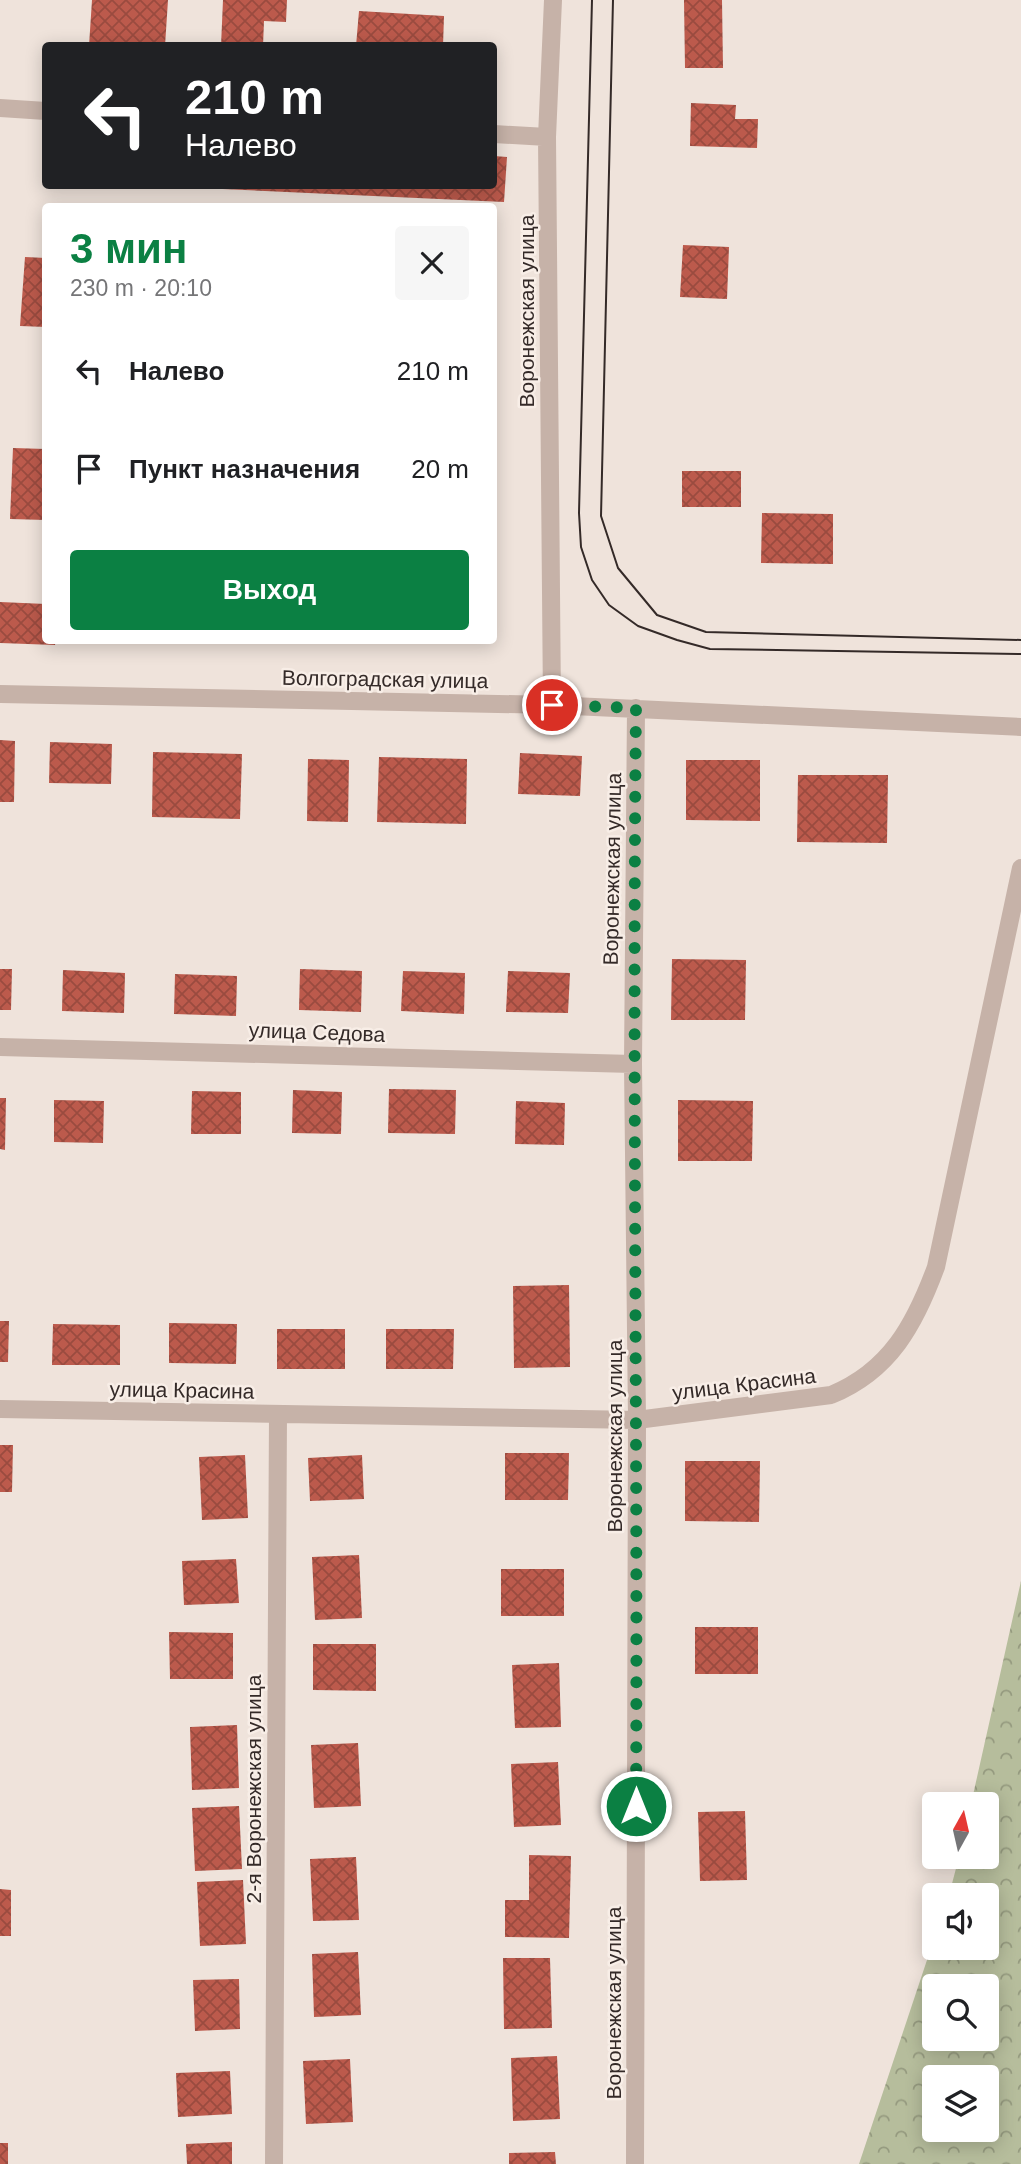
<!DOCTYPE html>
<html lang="ru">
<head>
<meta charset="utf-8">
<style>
  body { margin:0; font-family:Helvetica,sans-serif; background:#f6f6f6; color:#202124; height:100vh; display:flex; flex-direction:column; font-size:26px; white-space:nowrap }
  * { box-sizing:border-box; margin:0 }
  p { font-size:23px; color:#757577 }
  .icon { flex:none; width:38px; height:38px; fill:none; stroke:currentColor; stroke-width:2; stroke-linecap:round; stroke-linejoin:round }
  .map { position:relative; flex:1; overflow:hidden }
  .sheet { position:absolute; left:42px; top:203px; width:455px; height:441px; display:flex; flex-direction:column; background:#fff; border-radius:7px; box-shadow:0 4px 18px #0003 }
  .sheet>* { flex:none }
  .banner { position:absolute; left:42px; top:42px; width:455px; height:147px; border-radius:7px; box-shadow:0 4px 18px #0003; background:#202124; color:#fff; overflow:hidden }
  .needle { width:46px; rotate:8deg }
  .tools { position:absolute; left:922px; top:1792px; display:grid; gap:14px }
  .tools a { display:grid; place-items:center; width:77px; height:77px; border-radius:7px; background:#fff; box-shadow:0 4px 18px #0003; font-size:35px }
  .pin { position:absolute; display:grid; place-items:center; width:60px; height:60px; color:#fff; margin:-30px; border:4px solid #fff; border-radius:50%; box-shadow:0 2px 7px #0007 }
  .me { position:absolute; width:77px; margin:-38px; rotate:0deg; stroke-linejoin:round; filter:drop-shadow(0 0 5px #0008) }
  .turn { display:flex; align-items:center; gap:24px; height:147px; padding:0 28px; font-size:32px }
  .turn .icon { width:91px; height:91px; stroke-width:2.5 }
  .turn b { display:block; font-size:49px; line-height:60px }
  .round { display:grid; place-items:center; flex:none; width:74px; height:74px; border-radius:7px; background:#f6f6f6 }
  .overview { display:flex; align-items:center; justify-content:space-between; height:119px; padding:0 28px }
  h1 { font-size:42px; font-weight:600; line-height:52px; color:#0b8043 }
  .cta { display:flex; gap:14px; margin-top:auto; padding:14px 28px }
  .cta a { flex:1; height:80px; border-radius:7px; background:#0b8043; color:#fff; font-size:28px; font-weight:600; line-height:80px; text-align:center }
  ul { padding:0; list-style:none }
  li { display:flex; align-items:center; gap:21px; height:98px; padding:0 28px }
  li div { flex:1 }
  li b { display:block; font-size:26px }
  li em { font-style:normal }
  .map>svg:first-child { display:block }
  .forest { fill:url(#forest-crowns); fill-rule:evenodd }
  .building { fill:url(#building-cross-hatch) }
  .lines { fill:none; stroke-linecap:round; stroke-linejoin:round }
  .street { stroke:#c6b2a8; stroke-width:18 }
  .tram { stroke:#342a28; stroke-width:2 }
  .route { stroke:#0b8043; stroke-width:12; stroke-dasharray:0 21.6 }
  .labels { text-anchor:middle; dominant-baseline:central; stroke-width:5; stroke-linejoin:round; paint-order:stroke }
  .street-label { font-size:21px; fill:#342a28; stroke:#f8eee7 }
</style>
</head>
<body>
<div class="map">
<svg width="1021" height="2164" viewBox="0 0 1021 2164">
  <defs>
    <pattern id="forest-crowns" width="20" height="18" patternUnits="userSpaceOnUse" patternTransform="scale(1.75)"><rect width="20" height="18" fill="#b6bd9c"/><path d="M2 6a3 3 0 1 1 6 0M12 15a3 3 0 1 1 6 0" fill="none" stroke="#959a7f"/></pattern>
    <pattern id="building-cross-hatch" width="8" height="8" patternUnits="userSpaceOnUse" patternTransform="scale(1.75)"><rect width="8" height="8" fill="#bc5a4c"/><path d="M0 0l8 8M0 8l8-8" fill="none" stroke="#9a4b3f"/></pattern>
  </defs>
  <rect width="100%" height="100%" fill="#efe3db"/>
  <path class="forest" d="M 1021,1581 L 1021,2164 L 859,2164 L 934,1939 L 934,1948 L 987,1948 L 987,1895 L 949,1895 L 959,1857 L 987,1857 L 987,1804 L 971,1804 ZM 934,1986 L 987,1986 L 987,2039 L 934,2039 ZM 934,2077 L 987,2077 L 987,2130 L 934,2130 Z"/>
  <path class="building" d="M 92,0 L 168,0 L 165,46 L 89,46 Z
    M 223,0 L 287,0 L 286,22 L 264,21 L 263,46 L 221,46 Z
    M 684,0 L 722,0 L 723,68 L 685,68 Z
    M 359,11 L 444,16 L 443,46 L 356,46 Z
    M 691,103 L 736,105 L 735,119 L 758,119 L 757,148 L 690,146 Z
    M 494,156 L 507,157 L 504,202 L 200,188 L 200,186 L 494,186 Z
    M 683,245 L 729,247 L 727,299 L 680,297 Z
    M 25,257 L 46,258 L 46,327 L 20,326 Z
    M 13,448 L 46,449 L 46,520 L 10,519 Z
    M 682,471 L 741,471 L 741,507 L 682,507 Z
    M 762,513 L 833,514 L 833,564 L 761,563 Z
    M 0,602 L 46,604 L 46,640 L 56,640 L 55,645 L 0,643 Z
    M 0,740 L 15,741 L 14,802 L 0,802 Z
    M 50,742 L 112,744 L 111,784 L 49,783 Z
    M 153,752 L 242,754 L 240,819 L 152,817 Z
    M 520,753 L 582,756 L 580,796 L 518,794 Z
    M 379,757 L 467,759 L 466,824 L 377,822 Z
    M 308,759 L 349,760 L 348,822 L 307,821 Z
    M 686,760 L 760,760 L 760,821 L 686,820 Z
    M 798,775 L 888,775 L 887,843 L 797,842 Z
    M 672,959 L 746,960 L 745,1020 L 671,1020 Z
    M 0,969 L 12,969 L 11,1010 L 0,1010 Z
    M 300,969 L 362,971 L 361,1012 L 299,1010 Z
    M 63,970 L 125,973 L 124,1013 L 62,1011 Z
    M 403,971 L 465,973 L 464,1014 L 401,1011 Z
    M 508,971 L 570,973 L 568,1013 L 506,1012 Z
    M 175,974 L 237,976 L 236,1016 L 174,1014 Z
    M 389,1089 L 456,1090 L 455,1134 L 388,1133 Z
    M 293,1090 L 342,1092 L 341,1134 L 292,1133 Z
    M 192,1091 L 241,1092 L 241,1134 L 191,1134 Z
    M 0,1098 L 6,1098 L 5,1150 L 0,1149 Z
    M 54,1100 L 104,1101 L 103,1143 L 54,1142 Z
    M 678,1100 L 753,1101 L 752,1161 L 678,1161 Z
    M 516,1101 L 565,1103 L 564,1145 L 515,1144 Z
    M 569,1285 L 570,1367 L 514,1368 L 513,1286 Z
    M 0,1321 L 9,1321 L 8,1362 L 0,1362 Z
    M 169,1323 L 237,1324 L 236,1364 L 169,1363 Z
    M 53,1324 L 120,1325 L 120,1365 L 52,1365 Z
    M 277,1329 L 345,1329 L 345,1369 L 277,1369 Z
    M 386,1329 L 454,1329 L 453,1369 L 386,1369 Z
    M 0,1445 L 13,1445 L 12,1492 L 0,1492 Z
    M 505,1453 L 569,1453 L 568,1500 L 505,1500 Z
    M 245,1455 L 248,1518 L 202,1520 L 199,1457 Z
    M 362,1455 L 364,1499 L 310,1501 L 308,1458 Z
    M 685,1461 L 760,1461 L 759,1522 L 685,1521 Z
    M 359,1555 L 362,1618 L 315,1620 L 312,1557 Z
    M 236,1559 L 239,1603 L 184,1605 L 182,1561 Z
    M 501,1569 L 564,1569 L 564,1616 L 501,1616 Z
    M 695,1627 L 758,1627 L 758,1674 L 695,1674 Z
    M 169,1632 L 233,1633 L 233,1679 L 170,1679 Z
    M 313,1644 L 376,1644 L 376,1691 L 313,1690 Z
    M 559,1663 L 561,1727 L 515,1728 L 512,1665 Z
    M 237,1725 L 239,1788 L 192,1790 L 190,1727 Z
    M 358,1743 L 361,1806 L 314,1808 L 311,1745 Z
    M 558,1762 L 561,1825 L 514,1827 L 511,1764 Z
    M 239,1806 L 242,1869 L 195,1871 L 192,1808 Z
    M 745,1811 L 747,1880 L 700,1881 L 698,1812 Z
    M 529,1855 L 571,1856 L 569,1938 L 505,1937 L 505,1900 L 529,1900 Z
    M 356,1857 L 359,1920 L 313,1921 L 310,1859 Z
    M 243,1880 L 246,1944 L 200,1946 L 197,1882 Z
    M 0,1889 L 11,1890 L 11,1936 L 0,1936 Z
    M 358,1952 L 361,2015 L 314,2017 L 312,1954 Z
    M 503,1958 L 550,1958 L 552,2028 L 504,2029 Z
    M 239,1979 L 240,2029 L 195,2031 L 193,1980 Z
    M 557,2056 L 560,2119 L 513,2121 L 511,2058 Z
    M 350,2059 L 353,2122 L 306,2124 L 303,2061 Z
    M 230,2071 L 232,2114 L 178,2117 L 176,2073 Z
    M 232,2142 L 232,2164 L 187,2164 L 186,2144 Z
    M 0,2143 L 8,2143 L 8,2164 L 0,2164 Z
    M 555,2152 L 556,2164 L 509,2164 L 509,2153 Z"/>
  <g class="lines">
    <path class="street" d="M 0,108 L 46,111
      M 494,134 L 547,137
      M 0,694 L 552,705 L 1021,727
      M 552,705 L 547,137 L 553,0
      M 0,1047 L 633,1064
      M 0,1409 L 637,1420 L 831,1395 C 890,1371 915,1324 936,1267 L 1021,868
      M 274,2164 L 278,1414
      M 635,2164 L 637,1420 L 633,1064 L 636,708"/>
    <path class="tram" d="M 592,0 L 579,513 L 581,547 L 592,580 L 609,605 L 638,626 L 677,640 L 710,649 L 1021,654
      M 613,0 L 601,516 L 618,568 L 657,615 L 706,632 L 1021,640"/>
  </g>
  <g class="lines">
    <path class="route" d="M 552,705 L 636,708 C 632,1074 638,1440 636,1806"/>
  </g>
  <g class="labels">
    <g class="street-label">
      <text transform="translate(526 311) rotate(-90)">Воронежская улица</text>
      <text transform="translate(385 679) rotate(1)">Волгоградская улица</text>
      <text transform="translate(612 869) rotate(-89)">Воронежская улица</text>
      <text transform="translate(317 1032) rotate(2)">улица Седова</text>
      <text transform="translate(744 1384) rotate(-7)">улица Красина</text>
      <text transform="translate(182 1390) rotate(1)">улица Красина</text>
      <text transform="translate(614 1436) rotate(-90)">Воронежская улица</text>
      <text transform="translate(253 1789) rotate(-90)">2-я Воронежская улица</text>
      <text transform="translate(613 2003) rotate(-90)">Воронежская улица</text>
    </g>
  </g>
</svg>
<div class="tools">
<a><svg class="needle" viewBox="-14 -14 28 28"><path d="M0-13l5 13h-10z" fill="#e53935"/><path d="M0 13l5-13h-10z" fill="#757577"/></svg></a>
<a><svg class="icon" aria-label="sound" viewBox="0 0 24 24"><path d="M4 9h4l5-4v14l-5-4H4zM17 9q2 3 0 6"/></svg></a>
<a><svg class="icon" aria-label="search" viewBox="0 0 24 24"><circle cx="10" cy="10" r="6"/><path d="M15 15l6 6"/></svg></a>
<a><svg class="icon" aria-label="layers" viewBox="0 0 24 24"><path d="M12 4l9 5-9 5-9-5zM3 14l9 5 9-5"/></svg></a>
</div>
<div class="pin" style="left:552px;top:705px;background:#d93025"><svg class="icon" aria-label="arrive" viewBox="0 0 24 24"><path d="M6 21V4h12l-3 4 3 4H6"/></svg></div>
<svg class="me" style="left:636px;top:1806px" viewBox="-20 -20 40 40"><circle r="17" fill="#0b8043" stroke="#fff" stroke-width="3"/><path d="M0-11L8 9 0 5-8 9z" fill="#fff"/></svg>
<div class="banner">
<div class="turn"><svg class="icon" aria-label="left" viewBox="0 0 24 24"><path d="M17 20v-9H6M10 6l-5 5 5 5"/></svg><div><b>210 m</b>Налево</div></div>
</div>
<section class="sheet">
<div class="overview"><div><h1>3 мин</h1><p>230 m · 20:10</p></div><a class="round"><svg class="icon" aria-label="close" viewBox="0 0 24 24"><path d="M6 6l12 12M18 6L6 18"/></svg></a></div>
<ul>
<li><svg class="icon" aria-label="left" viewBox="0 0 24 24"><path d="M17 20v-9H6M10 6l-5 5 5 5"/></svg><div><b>Налево</b></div><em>210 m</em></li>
<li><svg class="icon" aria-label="arrive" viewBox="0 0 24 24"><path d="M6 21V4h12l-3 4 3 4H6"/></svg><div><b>Пункт назначения</b></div><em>20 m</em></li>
</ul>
<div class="cta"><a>Выход</a></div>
</section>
</div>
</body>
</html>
